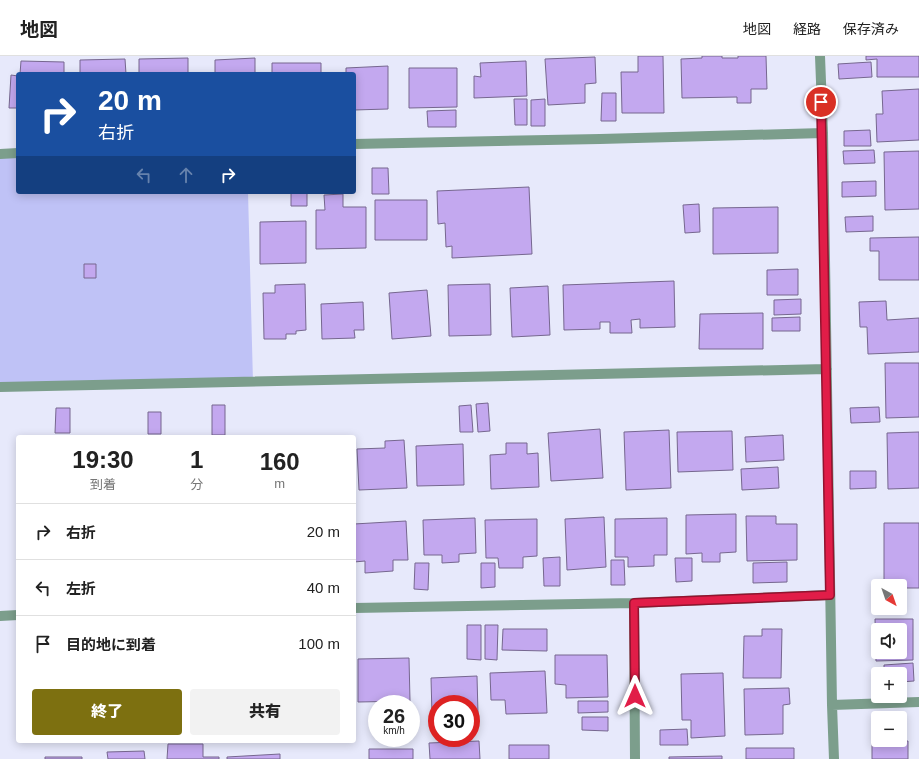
<!DOCTYPE html>
<html lang="ja">
<head>
<meta charset="utf-8">
<style>
  body { margin:0; font-family:Helvetica,"Noto Sans JP",sans-serif; background:#f2f2f2; color:#222; height:100vh; display:flex; flex-direction:column; font-size:15px; white-space:nowrap }
  * { box-sizing:border-box; margin:0 }
  p { font-size:13px; color:#767676 }
  .icon { flex:none; width:22px; height:22px; fill:none; stroke:currentColor; stroke-width:2; stroke-linecap:round; stroke-linejoin:round }
  .map { position:relative; flex:1; overflow:hidden }
  .panel { position:absolute; left:16px; top:379px; width:340px; height:308px; display:flex; flex-direction:column; background:#fff; border-radius:4px; box-shadow:0 2px 10px #0003 }
  .panel>* { flex:none }
  .guide { position:absolute; left:16px; top:16px; width:340px; height:122px; border-radius:4px; box-shadow:0 2px 10px #0003; background:#1a4fa0; color:#fff; overflow:hidden }
  .needle { width:26px; rotate:140deg }
  .tools { position:absolute; left:871px; top:523px; display:grid; gap:8px }
  .tools a { display:grid; place-items:center; width:36px; height:36px; border-radius:4px; background:#fff; box-shadow:0 2px 10px #0003; font-size:20px }
  .speed { position:absolute; left:368px; top:639px; display:flex; gap:8px; font-size:20px; font-weight:700; text-align:center }
  .speed>* { display:grid; place-content:center; width:52px; height:52px; border-radius:50%; background:#fff; box-shadow:0 2px 10px #0003; line-height:1 }
  .speed small { font-size:10px; font-weight:400 }
  .speed .limit { border:6px solid #d22; background:#fff; color:#111 }
  .pin { position:absolute; display:grid; place-items:center; width:34px; height:34px; color:#fff; margin:-17px; border:2px solid #fff; border-radius:50%; box-shadow:0 1px 4px #0007 }
  .me { position:absolute; width:44px; margin:-22px; rotate:0deg; stroke-linejoin:round; filter:drop-shadow(0 0 3px #0008) }
  .turn { display:flex; align-items:center; gap:14px; height:84px; padding:0 16px; font-size:18px }
  .turn .icon { width:52px; height:52px; stroke-width:2.5 }
  .turn b { display:block; font-size:28px; line-height:34px }
  .lanes { display:flex; align-items:center; height:38px; padding:0 16px; background:#0003; justify-content:center; gap:20px; direction:ltr }
  .lanes .off { opacity:.35 }
  .eta { display:flex; justify-content:space-evenly; align-items:center; height:68px; text-align:center }
  .eta b { font-size:24px; font-weight:800; line-height:28px }
  .primary-button { display:flex; gap:8px; margin-top:auto; padding:8px 16px }
  .primary-button a { flex:1; height:46px; border-radius:4px; background:#7d7010; color:#fff; font-size:16px; font-weight:800; line-height:46px; text-align:center }
  .primary-button a+a { background:#f2f2f2; color:#222 }
  ul { padding:0; list-style:none }
  li { display:flex; align-items:center; gap:12px; height:56px; padding:0 16px; border-top:1px solid #e0e0e0 }
  li div { flex:1 }
  li b { display:block; font-size:15px }
  li em { font-style:normal }
  header { display:flex; align-items:center; gap:24px; box-sizing:border-box; height:56px; padding:0 20px; background:#fff; border-bottom:1px solid #e0e0e0 }
  header strong { font-size:19px }
  nav { display:flex; gap:22px; margin-inline-start:auto; font-size:14px }
  .map>svg:first-child { display:block }
  .green { fill:#bfc2f6 }
  .building { fill:#c3a8ef; stroke:#76678f; fill-rule:evenodd }
  .lines { fill:none; stroke-linecap:round; stroke-linejoin:round }
  .street { stroke:#7c9e8c; stroke-width:10 }
  .route-casing { stroke:#92132f; stroke-width:10 }
  .route { stroke:#e11d48; stroke-width:7 }
</style>
</head>
<body>
<header>
<strong>地図</strong>
<nav><a>地図</a><a>経路</a><a>保存済み</a></nav>
</header>
<div class="map">
<svg width="919" height="703" viewBox="0 0 919 703">
  <rect width="100%" height="100%" fill="#e7e9fb"/>
  <path class="green" d="M 18,97 L 18,136 L 248,136 L 253,326 L 0,331 L 0,98 Z"/>
  <path class="building" d="M 638,0 L 663,0 L 664,57 L 622,57 L 621,16 L 638,16 Z
    M 702,0 L 722,0 L 722,2 L 738,2 L 738,0 L 766,0 L 767,33 L 751,33 L 751,47 L 737,47 L 737,41 L 682,42 L 681,3 L 702,2 Z
    M 866,0 L 919,0 L 919,21 L 877,21 L 877,3 L 866,4 Z
    M 595,1 L 596,27 L 585,28 L 585,47 L 548,49 L 545,3 Z
    M 188,2 L 188,18 L 139,18 L 139,3 Z
    M 255,2 L 255,18 L 215,18 L 215,4 Z
    M 125,3 L 126,18 L 80,18 L 80,4 Z
    M 21,5 L 64,6 L 64,18 L 20,18 Z
    M 526,5 L 527,40 L 474,42 L 474,20 L 481,21 L 480,7 Z
    M 871,6 L 872,21 L 839,23 L 838,8 Z
    M 272,7 L 321,7 L 321,18 L 272,18 Z
    M 388,10 L 388,53 L 354,54 L 354,18 L 346,18 L 346,12 Z
    M 409,12 L 457,12 L 457,51 L 409,52 Z
    M 11,19 L 18,20 L 18,52 L 9,52 Z
    M 919,33 L 919,84 L 877,86 L 876,58 L 883,58 L 882,35 Z
    M 602,37 L 616,37 L 616,65 L 601,65 Z
    M 514,43 L 527,43 L 527,69 L 515,69 Z
    M 545,43 L 545,70 L 531,70 L 531,44 Z
    M 456,54 L 456,71 L 428,71 L 427,55 Z
    M 870,74 L 871,90 L 844,90 L 844,75 Z
    M 874,94 L 875,107 L 844,108 L 843,95 Z
    M 919,95 L 919,153 L 885,154 L 884,96 Z
    M 372,112 L 388,112 L 389,138 L 372,138 Z
    M 876,125 L 876,140 L 842,141 L 842,126 Z
    M 529,131 L 532,198 L 452,202 L 452,190 L 446,191 L 445,167 L 438,168 L 437,135 Z
    M 291,136 L 307,136 L 307,150 L 291,150 Z
    M 343,138 L 343,151 L 366,151 L 366,192 L 316,193 L 316,154 L 325,154 L 324,139 Z
    M 375,144 L 427,144 L 427,184 L 375,184 Z
    M 699,148 L 700,176 L 685,177 L 683,149 Z
    M 778,151 L 778,197 L 713,198 L 713,152 Z
    M 873,160 L 873,175 L 846,176 L 845,161 Z
    M 306,165 L 306,207 L 260,208 L 260,166 Z
    M 919,181 L 919,224 L 879,224 L 879,195 L 870,195 L 870,182 Z
    M 84,208 L 96,208 L 96,222 L 84,222 Z
    M 798,213 L 798,239 L 767,239 L 767,214 Z
    M 674,225 L 675,271 L 640,272 L 640,263 L 631,264 L 632,277 L 610,277 L 610,266 L 600,266 L 600,273 L 564,274 L 563,229 Z
    M 305,228 L 306,274 L 296,275 L 296,278 L 286,278 L 286,283 L 264,283 L 263,237 L 275,237 L 275,229 Z
    M 490,228 L 491,279 L 449,280 L 448,229 Z
    M 548,230 L 550,279 L 512,281 L 510,232 Z
    M 427,234 L 431,280 L 392,283 L 389,237 Z
    M 801,243 L 801,258 L 774,259 L 774,244 Z
    M 886,245 L 887,264 L 919,262 L 919,296 L 868,298 L 867,271 L 860,271 L 859,246 Z
    M 363,246 L 364,274 L 354,274 L 355,282 L 322,283 L 321,248 Z
    M 763,257 L 763,293 L 699,293 L 700,258 Z
    M 800,261 L 800,275 L 772,275 L 772,262 Z
    M 885,307 L 919,307 L 919,361 L 886,362 Z
    M 488,347 L 490,375 L 478,376 L 476,348 Z
    M 212,349 L 225,349 L 225,379 L 212,379 Z
    M 471,349 L 473,376 L 460,376 L 459,350 Z
    M 879,351 L 880,366 L 851,367 L 850,352 Z
    M 56,352 L 70,352 L 70,377 L 55,377 Z
    M 148,356 L 161,356 L 161,378 L 148,378 Z
    M 600,373 L 603,422 L 551,425 L 548,377 Z
    M 669,374 L 671,432 L 626,434 L 624,376 Z
    M 732,375 L 733,414 L 678,416 L 677,376 Z
    M 919,376 L 919,432 L 888,433 L 887,377 Z
    M 783,379 L 784,404 L 746,406 L 745,381 Z
    M 404,384 L 407,432 L 359,434 L 357,393 L 385,392 L 385,385 Z
    M 506,387 L 527,387 L 527,398 L 538,397 L 539,431 L 491,433 L 490,399 L 506,398 Z
    M 463,388 L 464,429 L 417,430 L 416,390 Z
    M 778,411 L 779,432 L 742,434 L 741,413 Z
    M 850,415 L 876,415 L 876,432 L 850,433 Z
    M 736,458 L 736,496 L 720,497 L 720,506 L 702,506 L 702,497 L 686,498 L 686,459 Z
    M 746,460 L 776,460 L 776,468 L 797,468 L 797,504 L 747,505 Z
    M 604,461 L 606,511 L 567,514 L 565,463 Z
    M 475,462 L 476,497 L 459,498 L 459,506 L 442,507 L 442,499 L 424,499 L 423,464 Z
    M 667,462 L 667,499 L 654,499 L 654,510 L 628,511 L 628,501 L 615,501 L 615,463 Z
    M 537,463 L 537,500 L 523,501 L 523,512 L 499,512 L 498,502 L 486,502 L 485,464 Z
    M 406,465 L 408,504 L 393,504 L 393,515 L 365,517 L 365,505 L 354,506 L 354,468 Z
    M 884,467 L 919,467 L 919,532 L 900,532 L 900,530 L 884,530 Z
    M 560,501 L 560,530 L 544,530 L 543,502 Z
    M 675,502 L 692,502 L 692,525 L 676,526 Z
    M 611,504 L 624,504 L 625,529 L 611,529 Z
    M 787,506 L 787,526 L 753,527 L 753,507 Z
    M 415,507 L 429,507 L 428,534 L 414,533 Z
    M 481,507 L 495,507 L 495,531 L 481,532 Z
    M 875,563 L 913,563 L 913,604 L 876,605 ZM 878,574 L 900,574 L 900,596 L 878,596 Z
    M 467,569 L 481,569 L 481,604 L 467,603 Z
    M 485,569 L 498,569 L 497,604 L 485,603 Z
    M 503,573 L 547,573 L 547,595 L 502,594 Z
    M 762,573 L 782,573 L 781,622 L 743,622 L 744,580 L 762,580 Z
    M 555,599 L 607,599 L 608,641 L 566,642 L 566,629 L 555,628 Z
    M 409,602 L 410,645 L 358,646 L 358,603 Z
    M 913,607 L 914,625 L 900,626 L 900,618 L 884,618 L 884,609 Z
    M 545,615 L 547,657 L 506,658 L 505,644 L 491,644 L 490,617 Z
    M 723,617 L 725,680 L 691,682 L 691,664 L 682,664 L 681,618 Z
    M 477,620 L 478,658 L 471,658 L 471,648 L 437,648 L 437,659 L 432,659 L 431,622 Z
    M 789,632 L 790,648 L 783,649 L 783,678 L 745,679 L 744,633 Z
    M 578,645 L 608,645 L 608,656 L 578,657 Z
    M 582,661 L 608,661 L 608,675 L 582,674 Z
    M 687,673 L 688,689 L 660,689 L 660,674 Z
    M 479,685 L 480,703 L 430,703 L 429,687 Z
    M 908,685 L 908,703 L 872,703 L 872,686 Z
    M 168,688 L 203,688 L 203,701 L 219,701 L 219,703 L 167,703 Z
    M 509,689 L 549,689 L 549,703 L 509,703 Z
    M 746,692 L 794,692 L 794,703 L 746,703 Z
    M 369,693 L 413,693 L 413,703 L 369,703 Z
    M 144,695 L 145,703 L 108,703 L 107,696 Z
    M 280,698 L 280,703 L 227,703 L 227,701 Z
    M 722,700 L 722,703 L 669,703 L 669,701 Z
    M 45,701 L 82,701 L 82,703 L 45,703 Z"/>
  <g class="lines">
    <path class="street" d="M 820,0 L 823,77 L 832,649 L 834,703
      M 354,88 L 600,83 L 823,77
      M 0,98 L 18,97
      M 0,331 L 827,313
      M 634,547 L 635,703
      M 354,552 L 634,547 L 830,539
      M 0,560 L 18,559
      M 832,649 L 919,646"/>
  </g>
  <g class="lines">
    <g class="route-casing">
      <path id="route" d="M 635,640 L 634,547 L 830,539 L 821,46"/>
    </g>
    <use href="#route" class="route"/>
  </g>
</svg>
<div class="tools">
<a><svg class="needle" viewBox="-14 -14 28 28"><path d="M0-13l5 13h-10z" fill="#e53935"/><path d="M0 13l5-13h-10z" fill="#767676"/></svg></a>
<a><svg class="icon" aria-label="sound" viewBox="0 0 24 24"><path d="M4 9h4l5-4v14l-5-4H4zM17 9q2 3 0 6"/></svg></a>
<a>+</a>
<a>−</a>
</div>
<div class="speed"><div>26<small>km/h</small></div><div class="limit">30</div></div>
<div class="pin" style="left:821px;top:46px;background:#d93025"><svg class="icon" aria-label="arrive" viewBox="0 0 24 24"><path d="M6 21V4h12l-3 4 3 4H6"/></svg></div>
<svg class="me" style="left:635px;top:640px" viewBox="-20 -20 40 40"><path d="M0-17L14 15 0 8-14 15z" fill="#e11d48" stroke="#fff" stroke-width="4"/></svg>
<div class="guide">
<div class="turn"><svg class="icon" aria-label="right" viewBox="0 0 24 24"><path d="M7 20v-9h11M14 6l5 5-5 5"/></svg><div><b>20 m</b>右折</div></div>
<div class="lanes"><svg class="icon off" aria-label="left" viewBox="0 0 24 24"><path d="M17 20v-9H6M10 6l-5 5 5 5"/></svg><svg class="icon off" aria-label="ahead" viewBox="0 0 24 24"><path d="M12 20V5M6 11l6-6 6 6"/></svg><svg class="icon" aria-label="right" viewBox="0 0 24 24"><path d="M7 20v-9h11M14 6l5 5-5 5"/></svg></div>
</div>
<section class="panel">
<div class="eta">
<div><b>19:30</b><p>到着</p></div>
<div><b>1</b><p>分</p></div>
<div><b>160</b><p>m</p></div>
</div>
<ul>
<li><svg class="icon" aria-label="right" viewBox="0 0 24 24"><path d="M7 20v-9h11M14 6l5 5-5 5"/></svg><div><b>右折</b></div><em>20 m</em></li>
<li><svg class="icon" aria-label="left" viewBox="0 0 24 24"><path d="M17 20v-9H6M10 6l-5 5 5 5"/></svg><div><b>左折</b></div><em>40 m</em></li>
<li><svg class="icon" aria-label="arrive" viewBox="0 0 24 24"><path d="M6 21V4h12l-3 4 3 4H6"/></svg><div><b>目的地に到着</b></div><em>100 m</em></li>
</ul>
<div class="primary-button"><a>終了</a><a>共有</a></div>
</section>
</div>
</body>
</html>
